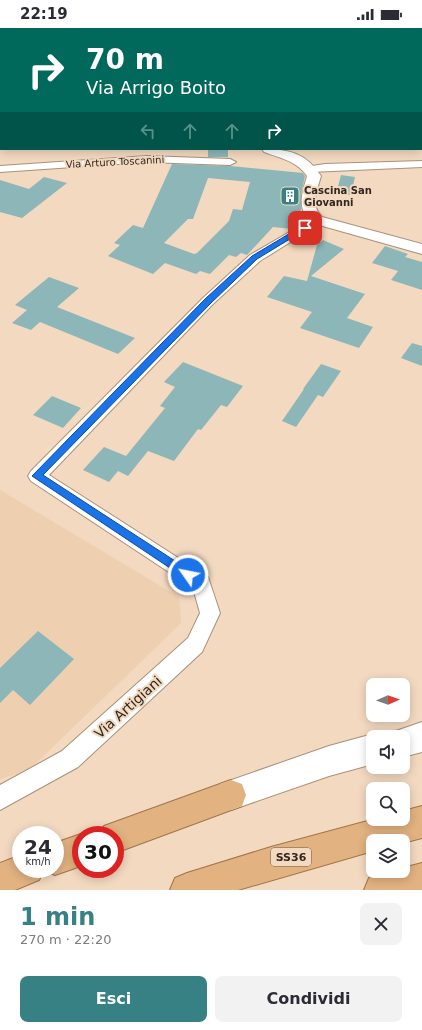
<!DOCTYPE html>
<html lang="it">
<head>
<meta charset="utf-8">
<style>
  body { margin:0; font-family:"DejaVu Sans",sans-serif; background:#f2f2f3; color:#2b2b33; height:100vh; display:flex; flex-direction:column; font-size:15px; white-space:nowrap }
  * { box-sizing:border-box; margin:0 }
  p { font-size:13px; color:#7c7c81 }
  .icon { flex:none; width:22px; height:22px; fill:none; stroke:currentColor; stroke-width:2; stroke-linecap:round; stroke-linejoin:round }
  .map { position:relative; height:862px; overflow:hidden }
  .panel { display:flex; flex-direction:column; background:#fff; flex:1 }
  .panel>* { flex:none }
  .guide { position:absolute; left:0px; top:0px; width:422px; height:122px; box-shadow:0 2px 10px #0003; background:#00695c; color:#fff; overflow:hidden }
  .needle { width:26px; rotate:88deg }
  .buttons { position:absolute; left:366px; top:650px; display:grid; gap:8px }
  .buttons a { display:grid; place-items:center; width:44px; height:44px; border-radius:8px; background:#fff; box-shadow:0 2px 10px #0003; font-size:20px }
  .speed { position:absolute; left:12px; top:798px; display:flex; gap:8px; font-size:20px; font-weight:700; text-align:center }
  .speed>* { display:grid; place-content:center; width:52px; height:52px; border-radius:50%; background:#fff; box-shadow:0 2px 10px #0003; line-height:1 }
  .speed small { font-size:10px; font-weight:400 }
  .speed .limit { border:6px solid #d22; background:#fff; color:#111 }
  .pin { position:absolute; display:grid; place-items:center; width:34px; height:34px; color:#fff; margin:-17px; border-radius:8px; box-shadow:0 2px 6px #0006 }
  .me { position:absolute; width:44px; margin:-22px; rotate:303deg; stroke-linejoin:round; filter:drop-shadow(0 0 3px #0008) }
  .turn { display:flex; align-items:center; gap:14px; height:84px; padding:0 20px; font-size:18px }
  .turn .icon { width:52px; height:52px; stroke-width:2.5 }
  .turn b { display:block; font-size:28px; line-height:34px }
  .lanes { display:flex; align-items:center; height:38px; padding:0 20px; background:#0003; justify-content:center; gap:20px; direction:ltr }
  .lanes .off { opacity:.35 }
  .round { display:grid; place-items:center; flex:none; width:42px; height:42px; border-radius:8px; background:#f2f2f3 }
  .head { display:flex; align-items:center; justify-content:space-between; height:68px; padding:0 20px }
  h1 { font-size:24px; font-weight:800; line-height:30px; color:#378084 }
  .action { display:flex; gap:8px; margin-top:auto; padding:8px 20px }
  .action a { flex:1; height:46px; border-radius:8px; background:#378084; color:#fff; font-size:16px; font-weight:800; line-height:46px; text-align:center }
  .action a+a { background:#f2f2f3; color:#2b2b33 }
  .status { display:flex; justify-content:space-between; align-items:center; height:28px; padding:0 20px; background:#fff; direction:ltr }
  .status svg { height:11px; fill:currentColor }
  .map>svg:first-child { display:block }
  .built { fill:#eecfb0 }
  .building { fill:#8db6b8; fill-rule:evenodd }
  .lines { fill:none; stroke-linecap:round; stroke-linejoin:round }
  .minor-casing { stroke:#a9917a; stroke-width:2 }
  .tertiary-casing { stroke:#a9917a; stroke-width:2 }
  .secondary-casing { stroke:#a9917a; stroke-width:2 }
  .trunk-casing { stroke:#a07549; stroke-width:2 }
  .minor { fill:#fff; fill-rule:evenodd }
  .tertiary { fill:#fff; fill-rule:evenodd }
  .secondary { fill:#fff; fill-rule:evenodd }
  .trunk { fill:#e2b280; fill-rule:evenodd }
  .route { fill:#1a73e8; stroke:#114b97 }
  .labels { text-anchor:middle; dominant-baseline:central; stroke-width:4; stroke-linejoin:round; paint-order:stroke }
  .far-street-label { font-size:10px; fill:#31271e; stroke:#f3d9c0 }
  .far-poi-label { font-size:10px; font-weight:bold; fill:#31271e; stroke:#f3d9c0; text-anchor:start }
  .shield { fill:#f3d9c0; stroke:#6b5c4f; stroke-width:1 }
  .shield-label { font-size:11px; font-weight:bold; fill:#31271e }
  .near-street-label { font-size:14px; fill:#31271e; stroke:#f3d9c0 }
</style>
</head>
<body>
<div class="status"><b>22:19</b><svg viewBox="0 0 49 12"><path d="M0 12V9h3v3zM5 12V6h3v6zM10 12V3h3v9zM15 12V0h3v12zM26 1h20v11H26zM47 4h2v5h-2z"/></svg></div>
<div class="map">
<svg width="422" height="862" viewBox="0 0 422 862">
  <rect width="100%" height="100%" fill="#f3d9c0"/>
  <path class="built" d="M 0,462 L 179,569 L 181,595 L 29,742 L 0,751 Z"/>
  <path class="building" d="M 208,121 L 228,121 L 228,129 L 208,129 Z
    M 172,136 L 230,138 L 303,145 L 305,148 L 301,167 L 301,180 L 298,197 L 292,201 L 273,199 L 247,227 L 241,225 L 236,229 L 229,227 L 210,246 L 200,243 L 196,246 L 165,235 L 153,246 L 108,228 L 120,217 L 114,215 L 133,197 L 143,200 ZM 208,150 L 250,154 L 242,182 L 233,181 L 229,193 L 197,225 L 194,226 L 164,215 L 188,191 L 193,191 Z
    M 341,147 L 355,149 L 351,167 L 336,166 Z
    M 44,149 L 67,155 L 22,190 L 0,184 L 0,152 L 29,161 Z
    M 323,212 L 344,221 L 311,248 L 365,266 L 347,290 L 373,299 L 359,320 L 300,300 L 312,284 L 267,269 L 284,248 L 307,253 L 317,217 Z
    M 385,218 L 408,226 L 405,229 L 422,234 L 422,262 L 391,252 L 398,243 L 372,235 Z
    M 49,249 L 79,260 L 57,279 L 135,310 L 118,326 L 40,294 L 31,302 L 12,295 L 27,282 L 15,277 Z
    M 412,315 L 422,318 L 422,338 L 401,330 Z
    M 183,334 L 243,358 L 227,379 L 221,377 L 201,402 L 198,401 L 174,433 L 148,423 L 128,448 L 118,443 L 109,454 L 83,442 L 104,419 L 126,428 L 165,380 L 160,378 L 175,359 L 164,354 Z
    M 321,336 L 341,343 L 323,369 L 318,367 L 296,399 L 282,393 L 304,361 L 303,361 Z
    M 52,368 L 81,380 L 63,400 L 33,387 Z
    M 38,603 L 74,631 L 30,677 L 13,662 L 0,675 L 0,640 Z"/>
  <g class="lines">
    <g class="minor-casing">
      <path id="minor" d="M 421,12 L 422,12 L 422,18 L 421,18 Z
        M 0,20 L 1,20 L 1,26 L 0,26 Z
        M 421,52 L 422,52 L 422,58 L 421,58 Z
        M 147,128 L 230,131 L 236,134 L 230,137 L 147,134 L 0,144 L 0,138 Z
        M 422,133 L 422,139 L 310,144 L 304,141 L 306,139 L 325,136 Z
        M 317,188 L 321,189 L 323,192 L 321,195 L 260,233 L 213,276 L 49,447 L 208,549 L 220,585 L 202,624 L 78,739 L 0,782 L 0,757 L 62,723 L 188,610 L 200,585 L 193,560 L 31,453 L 28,448 L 31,443 L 203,270 L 250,227 Z"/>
    </g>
    <g class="tertiary-casing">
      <path id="tertiary" d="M 230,0 L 240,0 L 240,1 L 230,1 Z
        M 262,121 C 289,121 306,125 321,148 C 317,162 310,178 322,189 L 422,216 L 422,226 L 312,195 C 296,181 302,166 307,148 C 297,133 280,130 264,124 Z"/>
    </g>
    <g class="secondary-casing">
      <path id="secondary" d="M 422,694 L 422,724 L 403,729 L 403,709 L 390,709 L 393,704 Z
        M 373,706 L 380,709 L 373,709 L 373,736 L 329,748 L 231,782 L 220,778 L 216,767 L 220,756 L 329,718 Z"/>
    </g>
    <g class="trunk-casing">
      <path id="trunk" d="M 231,752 L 242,756 L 246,767 L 242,778 L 115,825 L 115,807 L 100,807 L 104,798 Z
        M 422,778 L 422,810 L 403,815 L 403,813 L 373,813 L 373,823 L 238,862 L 170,862 L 175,850 L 187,845 L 271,819 L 375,791 L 403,791 L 403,783 Z
        M 81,806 L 83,807 L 81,807 L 81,838 L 55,847 L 44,842 L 39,852 L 15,862 L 0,862 L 0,835 L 21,827 L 21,841 L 55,841 L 55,815 Z
        M 422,835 L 422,862 L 364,862 L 369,850 L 390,843 L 403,843 L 403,840 Z"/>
    </g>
    <use href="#minor" class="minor"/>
    <use href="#tertiary" class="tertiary"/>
    <use href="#secondary" class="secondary"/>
    <use href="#trunk" class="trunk"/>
  </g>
  <path class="route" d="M 302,198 L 308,200 L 257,231 L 211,275 L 43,447 L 192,544 L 193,547 L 192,550 L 188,552 L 32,448 L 205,271 L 252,228 Z"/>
  <defs>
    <g id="building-square" transform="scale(1)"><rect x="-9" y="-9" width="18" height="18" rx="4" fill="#378084" stroke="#f3d9c0"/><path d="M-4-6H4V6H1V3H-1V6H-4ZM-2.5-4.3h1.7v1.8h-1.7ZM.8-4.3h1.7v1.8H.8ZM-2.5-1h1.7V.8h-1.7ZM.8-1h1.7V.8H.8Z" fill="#fff"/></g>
  </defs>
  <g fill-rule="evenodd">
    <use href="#building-square" x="290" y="168"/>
  </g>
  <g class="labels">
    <g class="far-street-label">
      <text transform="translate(115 134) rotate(-3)">Via Arturo Toscanini</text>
    </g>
    <g class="far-poi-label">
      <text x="304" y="162">Cascina San<tspan x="304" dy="12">Giovanni</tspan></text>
    </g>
    <rect class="shield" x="271" y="820" width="40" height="18" rx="3"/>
    <g class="shield-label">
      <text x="291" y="829">SS36</text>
    </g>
    <g class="near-street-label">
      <text transform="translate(128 679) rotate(-42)">Via Artigiani</text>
    </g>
  </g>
</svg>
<div class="buttons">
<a><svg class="needle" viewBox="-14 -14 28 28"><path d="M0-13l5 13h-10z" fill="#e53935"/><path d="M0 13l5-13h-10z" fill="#7c7c81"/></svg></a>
<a><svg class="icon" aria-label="sound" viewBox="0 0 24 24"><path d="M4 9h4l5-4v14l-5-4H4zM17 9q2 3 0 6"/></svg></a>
<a><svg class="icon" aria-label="search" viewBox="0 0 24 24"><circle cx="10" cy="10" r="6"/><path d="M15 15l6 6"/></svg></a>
<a><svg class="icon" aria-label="layers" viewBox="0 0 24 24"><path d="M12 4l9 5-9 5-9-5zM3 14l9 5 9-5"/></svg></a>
</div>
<div class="speed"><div>24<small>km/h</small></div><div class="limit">30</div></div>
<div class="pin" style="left:305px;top:200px;background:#d93025"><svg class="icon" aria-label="arrive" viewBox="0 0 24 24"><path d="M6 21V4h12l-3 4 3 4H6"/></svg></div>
<svg class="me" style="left:188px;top:547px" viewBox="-20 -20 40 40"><circle r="17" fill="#1a73e8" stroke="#fff" stroke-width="3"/><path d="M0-11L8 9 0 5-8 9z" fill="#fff"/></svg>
<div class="guide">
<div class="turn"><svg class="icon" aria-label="right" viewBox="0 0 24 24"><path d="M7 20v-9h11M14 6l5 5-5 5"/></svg><div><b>70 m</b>Via Arrigo Boito</div></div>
<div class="lanes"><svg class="icon off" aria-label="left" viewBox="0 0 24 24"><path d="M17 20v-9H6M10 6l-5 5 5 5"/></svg><svg class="icon off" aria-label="ahead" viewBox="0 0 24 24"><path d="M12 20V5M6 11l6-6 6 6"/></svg><svg class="icon off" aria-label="ahead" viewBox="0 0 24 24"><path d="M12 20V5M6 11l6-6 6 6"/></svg><svg class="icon" aria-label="right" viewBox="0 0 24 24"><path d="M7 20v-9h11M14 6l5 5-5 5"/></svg></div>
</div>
</div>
<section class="panel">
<div class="head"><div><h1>1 min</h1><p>270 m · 22:20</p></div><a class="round"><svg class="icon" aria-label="close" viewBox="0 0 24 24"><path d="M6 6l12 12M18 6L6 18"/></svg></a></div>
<div class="action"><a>Esci</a><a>Condividi</a></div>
</section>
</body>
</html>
